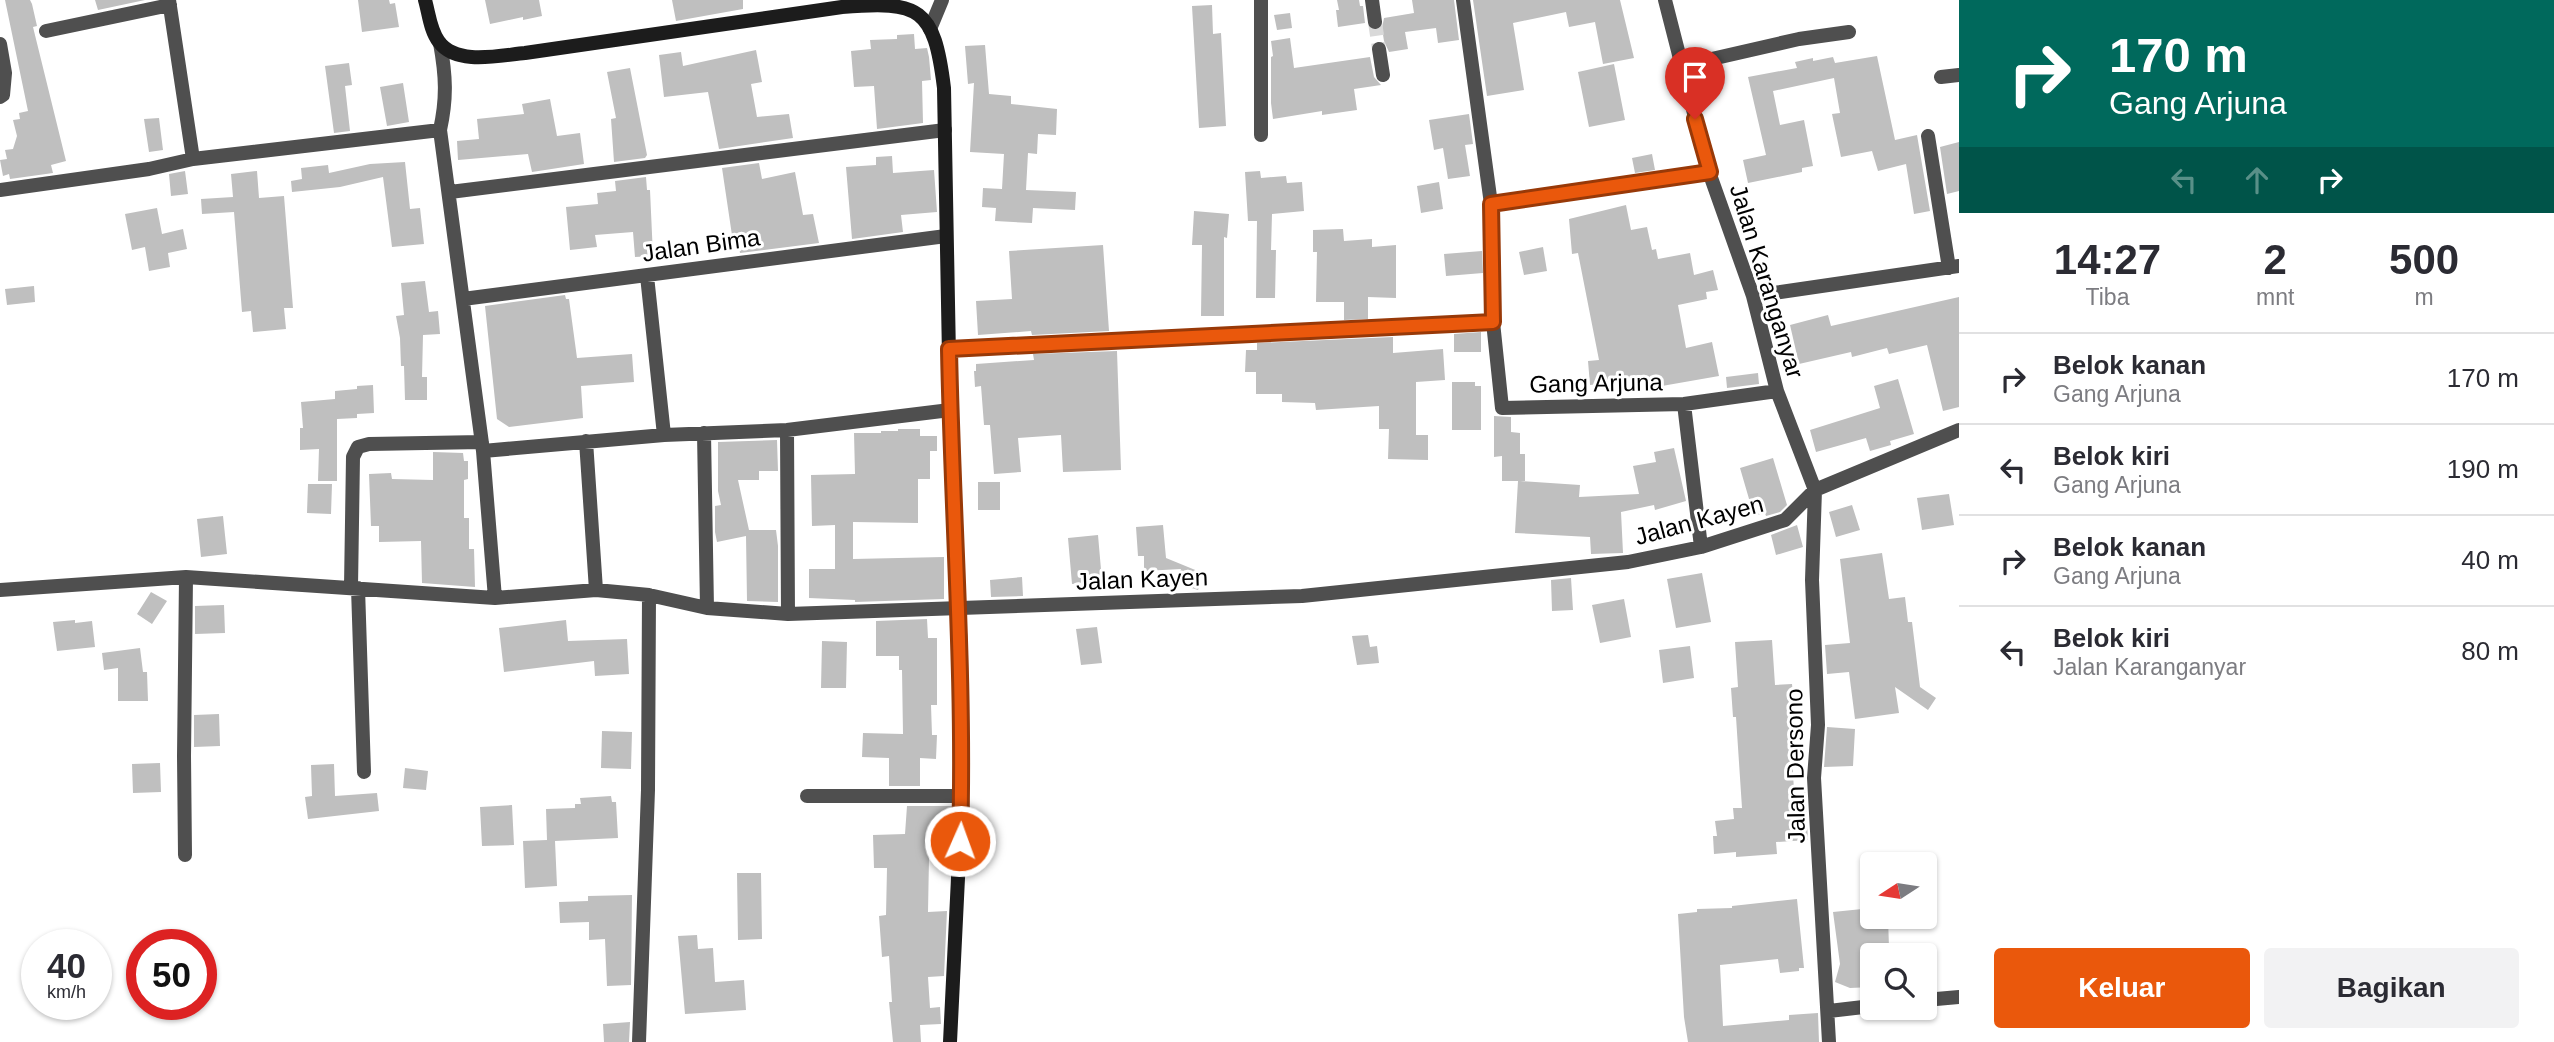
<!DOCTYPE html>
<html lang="id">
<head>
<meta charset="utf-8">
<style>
  body { margin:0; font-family:Arial,sans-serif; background:#f2f2f3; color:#2b2b33; height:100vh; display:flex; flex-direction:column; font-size:26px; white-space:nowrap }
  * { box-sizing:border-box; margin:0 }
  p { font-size:23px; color:#7c7c81 }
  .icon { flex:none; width:38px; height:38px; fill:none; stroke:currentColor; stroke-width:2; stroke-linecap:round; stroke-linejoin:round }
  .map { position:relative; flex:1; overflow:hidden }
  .sheet { display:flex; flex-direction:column; background:#fff; width:595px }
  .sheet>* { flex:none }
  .guide { background:#00695c; color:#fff; overflow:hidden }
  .needle { width:46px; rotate:258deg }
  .tools { position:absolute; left:1860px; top:852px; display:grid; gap:14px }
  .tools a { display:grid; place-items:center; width:77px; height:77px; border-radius:7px; background:#fff; box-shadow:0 2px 5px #0004; font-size:35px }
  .speed { position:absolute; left:21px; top:929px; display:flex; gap:14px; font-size:35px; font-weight:700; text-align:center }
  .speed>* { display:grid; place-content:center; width:91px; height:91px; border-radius:50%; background:#fff; box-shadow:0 2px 5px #0004; line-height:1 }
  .speed small { font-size:18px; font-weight:400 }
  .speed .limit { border:10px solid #d22; background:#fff; color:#111 }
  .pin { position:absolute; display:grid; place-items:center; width:60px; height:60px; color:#fff; margin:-72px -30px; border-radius:50% 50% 50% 0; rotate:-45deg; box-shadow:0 0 7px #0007 }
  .pin .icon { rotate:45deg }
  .me { position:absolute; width:77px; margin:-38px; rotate:2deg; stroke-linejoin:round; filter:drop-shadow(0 0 5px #0008) }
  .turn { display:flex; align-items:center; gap:24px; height:147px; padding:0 35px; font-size:32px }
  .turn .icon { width:91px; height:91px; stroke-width:2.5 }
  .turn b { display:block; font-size:49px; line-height:60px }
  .lanes { display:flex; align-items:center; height:66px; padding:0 35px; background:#0003; justify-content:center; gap:35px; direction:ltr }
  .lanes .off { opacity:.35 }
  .eta { display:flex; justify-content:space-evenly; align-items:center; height:119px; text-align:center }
  .eta b { font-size:42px; font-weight:800; line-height:49px }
  .primary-button { display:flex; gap:14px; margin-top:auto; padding:14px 35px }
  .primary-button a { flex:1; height:80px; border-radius:7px; background:#ea580c; color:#fff; font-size:28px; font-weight:800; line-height:80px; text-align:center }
  .primary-button a+a { background:#f2f2f3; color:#2b2b33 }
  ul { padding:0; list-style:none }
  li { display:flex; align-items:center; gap:21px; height:91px; padding:0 35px; border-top:2px solid #e1e1e2 }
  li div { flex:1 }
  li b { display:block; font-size:26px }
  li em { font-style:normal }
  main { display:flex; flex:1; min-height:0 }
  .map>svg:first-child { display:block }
  .building { fill:#bfbfbf }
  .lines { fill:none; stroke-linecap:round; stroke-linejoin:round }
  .street-tunnel { stroke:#d9d9d9; stroke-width:14; stroke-dasharray:14 7; stroke-linecap:butt }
  .street { stroke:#4f4f4f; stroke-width:14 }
  .secondary { stroke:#1c1c1c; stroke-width:14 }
  .route-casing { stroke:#983908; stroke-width:18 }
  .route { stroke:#ea580c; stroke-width:12 }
  .labels { text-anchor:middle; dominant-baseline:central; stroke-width:6; stroke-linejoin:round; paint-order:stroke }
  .street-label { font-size:24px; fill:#000; stroke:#fff }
</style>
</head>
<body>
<main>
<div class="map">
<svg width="1959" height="1042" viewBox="0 0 1959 1042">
  <rect width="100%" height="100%" fill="#fff"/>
  <path class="building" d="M 5,0 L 30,0 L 32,4 L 37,26 L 33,27 L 66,161 L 51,165 L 53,173 L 10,179 L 9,174 L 3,176 L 0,160 L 7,159 L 5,150 L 13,149 L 17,136 L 13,120 L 20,119 L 19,113 L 28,111 Z
    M 95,0 L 145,0 L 98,10 Z
    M 358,0 L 389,0 L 390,4 L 395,3 L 399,27 L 362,32 Z
    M 485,0 L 539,0 L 542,16 L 523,20 L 523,17 L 490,24 Z
    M 672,0 L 743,0 L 743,9 L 676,21 Z
    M 1337,0 L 1359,0 L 1360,6 L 1363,6 L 1365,23 L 1338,27 L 1336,10 L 1339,10 Z
    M 1412,0 L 1454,0 L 1459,40 L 1438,43 L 1436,28 L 1405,32 L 1408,49 L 1389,52 L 1384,41 L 1382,28 L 1384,18 L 1414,13 Z
    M 1473,0 L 1620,0 L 1634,58 L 1603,64 L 1595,22 L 1569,27 L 1566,12 L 1513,23 L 1524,90 L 1487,96 Z
    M 1212,5 L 1213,34 L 1221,33 L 1226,126 L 1199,128 L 1192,6 Z
    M 1290,13 L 1292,28 L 1277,30 L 1274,15 Z
    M 914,34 L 915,49 L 927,48 L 929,57 L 931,80 L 922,81 L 923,123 L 877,129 L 874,86 L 854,87 L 851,51 L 871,49 L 870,40 L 897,39 L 897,35 Z
    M 1290,38 L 1294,68 L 1370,57 L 1374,77 L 1381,85 L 1354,89 L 1357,110 L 1322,115 L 1322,111 L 1273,119 L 1271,103 L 1271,57 L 1273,56 L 1271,41 Z
    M 985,45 L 989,94 L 1011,96 L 1011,104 L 1057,109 L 1056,135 L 1038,134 L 1037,154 L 1028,153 L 1026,190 L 1076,192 L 1075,210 L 1033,208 L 1032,223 L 995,221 L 996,208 L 982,207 L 983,188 L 1002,189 L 1004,154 L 970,152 L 974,83 L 968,84 L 965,46 Z
    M 756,50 L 762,82 L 751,84 L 757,117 L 789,114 L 793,138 L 719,149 L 708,92 L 664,97 L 659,55 L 681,52 L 683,66 Z
    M 1877,56 L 1895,140 L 1917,135 L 1930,211 L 1914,214 L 1906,164 L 1878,171 L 1872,151 L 1841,157 L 1832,114 L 1840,113 L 1834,78 L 1773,91 L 1780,125 L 1804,120 L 1813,166 L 1802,168 L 1802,172 L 1748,183 L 1743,160 L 1766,155 L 1748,77 L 1797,68 L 1795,62 L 1813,58 L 1813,61 L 1833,57 L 1835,63 Z
    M 349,63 L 352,85 L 345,86 L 350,131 L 334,133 L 325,66 Z
    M 1614,64 L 1625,120 L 1589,127 L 1578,72 Z
    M 630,68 L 647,155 L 645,158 L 614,162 L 611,119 L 616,118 L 607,72 Z
    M 403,83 L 409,122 L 387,126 L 380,87 Z
    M 550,99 L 557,136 L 580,133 L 584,164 L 532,172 L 528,154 L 458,160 L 457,141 L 479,139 L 477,119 L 524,114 L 522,104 Z
    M 1469,114 L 1473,144 L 1465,145 L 1470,176 L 1448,179 L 1443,148 L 1434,150 L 1429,120 Z
    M 159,118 L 163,150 L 149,152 L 144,119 Z
    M 1959,142 L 1959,191 L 1947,194 L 1940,147 Z
    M 1652,154 L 1655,170 L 1635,173 L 1632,158 Z
    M 892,156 L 893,173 L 934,170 L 937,212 L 901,215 L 903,232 L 852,239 L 846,167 L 876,165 L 876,157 Z
    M 405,162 L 410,209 L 420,208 L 424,244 L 392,247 L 383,177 L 340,187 L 292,192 L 291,181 L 302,179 L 301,168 L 328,165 L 329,173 L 370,164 Z
    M 759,163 L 762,179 L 795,172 L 803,215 L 813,214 L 819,243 L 740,253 L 738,242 L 733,242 L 722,168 Z
    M 185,171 L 188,194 L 171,196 L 169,174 Z
    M 257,171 L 259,198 L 284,196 L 293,308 L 284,308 L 286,329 L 253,332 L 251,311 L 242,312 L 234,212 L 202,214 L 201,199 L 233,197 L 231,174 Z
    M 1260,171 L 1261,178 L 1286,176 L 1287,183 L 1302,182 L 1304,211 L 1272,214 L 1271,250 L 1276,250 L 1275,298 L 1256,298 L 1257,221 L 1248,221 L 1245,172 Z
    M 646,177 L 647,190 L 650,190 L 653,256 L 635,257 L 633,232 L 595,235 L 597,247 L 570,250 L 566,207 L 598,204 L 597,193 L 616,191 L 615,181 Z
    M 1439,182 L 1443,209 L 1421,213 L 1417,186 Z
    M 1626,205 L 1631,230 L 1647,227 L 1652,250 L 1656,249 L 1658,259 L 1690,253 L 1694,275 L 1713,270 L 1718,290 L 1706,292 L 1707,299 L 1678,305 L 1686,348 L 1712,342 L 1719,376 L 1639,390 L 1638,380 L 1590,385 L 1588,361 L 1599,360 L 1578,253 L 1572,254 L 1569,219 Z
    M 157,208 L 162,234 L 183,229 L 187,249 L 168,253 L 170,267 L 149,271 L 145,247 L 132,250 L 125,214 Z
    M 1194,211 L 1229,214 L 1227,238 L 1224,237 L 1224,316 L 1201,316 L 1202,245 L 1192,245 Z
    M 1343,229 L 1344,241 L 1372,239 L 1372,247 L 1396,245 L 1396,298 L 1368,297 L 1368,319 L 1344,320 L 1344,302 L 1316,302 L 1317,252 L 1313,252 L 1313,230 Z
    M 1103,245 L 1109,331 L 1032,335 L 1031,331 L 978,335 L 976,301 L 1012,299 L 1009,251 Z
    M 1543,247 L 1547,271 L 1524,275 L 1519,252 Z
    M 1482,251 L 1483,273 L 1446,276 L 1444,254 Z
    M 425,281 L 429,312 L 438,311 L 440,334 L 423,335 L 422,377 L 427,377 L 427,400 L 405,400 L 404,366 L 401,366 L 400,338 L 396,316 L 404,315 L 401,283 Z
    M 34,286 L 35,302 L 7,305 L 5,289 Z
    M 565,295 L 566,299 L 569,299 L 577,358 L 632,354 L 634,382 L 581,386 L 583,418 L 509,427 L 497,419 L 485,306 Z
    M 1959,297 L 1959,407 L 1943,411 L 1927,345 L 1889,354 L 1887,348 L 1852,357 L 1851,352 L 1799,364 L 1790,325 L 1828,315 L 1831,326 Z
    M 1481,332 L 1481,352 L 1454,352 L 1454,334 Z
    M 1393,337 L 1393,353 L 1443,349 L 1445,380 L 1416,382 L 1416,435 L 1428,435 L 1428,460 L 1388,459 L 1389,429 L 1379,429 L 1379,406 L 1316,410 L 1315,403 L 1282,402 L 1282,394 L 1256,394 L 1256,372 L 1245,372 L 1246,350 L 1257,350 L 1257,343 Z
    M 1117,351 L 1121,470 L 1063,472 L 1061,435 L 1018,438 L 1021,472 L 994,474 L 990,425 L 984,425 L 981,386 L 975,387 L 974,371 L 976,371 L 976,364 L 1034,360 L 1033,354 Z
    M 1758,373 L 1759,384 L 1727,388 L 1726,377 Z
    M 1898,379 L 1914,434 L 1890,441 L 1891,445 L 1870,451 L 1866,438 L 1816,452 L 1810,430 L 1880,408 L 1874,386 Z
    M 1452,382 L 1475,382 L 1475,386 L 1481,386 L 1481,430 L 1452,430 Z
    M 373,385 L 374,413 L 357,414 L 357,418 L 337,419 L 337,481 L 318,481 L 319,449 L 300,450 L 300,428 L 303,428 L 301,402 L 335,399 L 335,391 L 357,389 L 357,386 Z
    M 1494,416 L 1511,417 L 1511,432 L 1520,433 L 1520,454 L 1525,454 L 1525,481 L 1520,481 L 1580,485 L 1579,497 L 1639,494 L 1633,466 L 1656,462 L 1654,452 L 1674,448 L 1686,501 L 1655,510 L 1654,505 L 1621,512 L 1623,553 L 1591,554 L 1590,537 L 1515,533 L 1518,481 L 1502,481 L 1502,456 L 1494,457 Z
    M 898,429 L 920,429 L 920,436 L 937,436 L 937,451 L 930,451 L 930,479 L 918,479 L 918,523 L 853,522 L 853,559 L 944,557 L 944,599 L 855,602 L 855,600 L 809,598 L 809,569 L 835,569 L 835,525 L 812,526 L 811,475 L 855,474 L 854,433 L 881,433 L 881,431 L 898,431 Z
    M 777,440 L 778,471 L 759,471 L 759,480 L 738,480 L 749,530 L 776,530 L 778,546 L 778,602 L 747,601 L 746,536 L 717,542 L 715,532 L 715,506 L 721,505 L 718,491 L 718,442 Z
    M 433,452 L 463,453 L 464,461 L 468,461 L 468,479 L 464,480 L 464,518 L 469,518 L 469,549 L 474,549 L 475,587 L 422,583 L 421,541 L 379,542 L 379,526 L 371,526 L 369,474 L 391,473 L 392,479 L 433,480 Z
    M 1773,458 L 1787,505 L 1780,512 L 1766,516 L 1765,513 L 1754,516 L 1740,468 Z
    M 978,482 L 1000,482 L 1000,510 L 978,510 Z
    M 308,484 L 332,484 L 331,514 L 307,513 Z
    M 1949,494 L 1954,525 L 1922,530 L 1917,498 Z
    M 1852,505 L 1860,530 L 1836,537 L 1829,512 Z
    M 223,516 L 227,554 L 201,557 L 197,519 Z
    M 1163,525 L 1166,558 L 1205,574 L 1198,590 L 1176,583 L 1181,569 L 1144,571 L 1144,556 L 1138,556 L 1136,527 Z
    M 1797,525 L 1803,547 L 1776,555 L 1771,535 Z
    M 1098,535 L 1102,581 L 1072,584 L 1068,538 Z
    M 1882,553 L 1889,599 L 1905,597 L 1908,622 L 1912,622 L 1920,687 L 1936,698 L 1928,710 L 1895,687 L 1899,713 L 1855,719 L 1849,672 L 1827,674 L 1825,645 L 1850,643 L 1840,559 Z
    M 1702,573 L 1711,622 L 1676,628 L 1667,579 Z
    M 1022,577 L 1023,596 L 991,597 L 990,580 Z
    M 1571,578 L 1573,610 L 1552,611 L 1551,580 Z
    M 151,592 L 167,601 L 152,624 L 137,614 Z
    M 1624,599 L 1631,637 L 1600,643 L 1592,605 Z
    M 224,605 L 225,633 L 195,634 L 195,606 Z
    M 927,619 L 928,638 L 937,638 L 937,705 L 931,705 L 932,735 L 937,735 L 936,759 L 920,758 L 920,786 L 889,786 L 889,758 L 862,757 L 863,733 L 903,734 L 902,670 L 899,670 L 899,656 L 876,656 L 876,621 Z
    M 75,620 L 75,623 L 92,621 L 95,647 L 57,651 L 53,622 Z
    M 566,620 L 568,641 L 627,639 L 629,674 L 595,676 L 594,661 L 504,672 L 499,628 Z
    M 1097,627 L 1102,663 L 1081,665 L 1076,629 Z
    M 1368,635 L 1370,647 L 1377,646 L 1379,663 L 1357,665 L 1352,636 Z
    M 1772,640 L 1775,685 L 1792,684 L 1794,705 L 1789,706 L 1794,790 L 1805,789 L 1808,840 L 1776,842 L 1777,854 L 1736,857 L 1736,852 L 1714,854 L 1713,836 L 1717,836 L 1715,821 L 1734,819 L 1733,808 L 1742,808 L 1736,717 L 1733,717 L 1731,688 L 1738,687 L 1735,642 Z
    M 822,641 L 847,642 L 846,688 L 821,688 Z
    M 1690,646 L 1694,678 L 1663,683 L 1659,650 Z
    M 140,648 L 143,672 L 147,672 L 148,701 L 118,701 L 118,668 L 104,670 L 102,653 Z
    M 219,714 L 220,746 L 194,747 L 194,715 Z
    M 1827,727 L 1855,729 L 1853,766 L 1824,767 Z
    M 602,731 L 632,732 L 631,769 L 601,768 Z
    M 160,763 L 161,792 L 133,793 L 132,764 Z
    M 334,764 L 335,796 L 377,793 L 379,811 L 308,819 L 305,797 L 312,796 L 311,765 Z
    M 405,768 L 428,771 L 426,790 L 403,788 Z
    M 611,796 L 612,802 L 616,802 L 618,838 L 555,841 L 557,886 L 525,888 L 523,841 L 547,840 L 546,809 L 575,808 L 575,804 L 581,804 L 580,798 Z
    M 512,805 L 514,845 L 482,846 L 480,807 Z
    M 907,806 L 952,806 L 949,859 L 929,858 L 928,912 L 947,911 L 944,976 L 928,977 L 930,1008 L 940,1007 L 941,1024 L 920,1025 L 921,1042 L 893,1042 L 889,1002 L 892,1002 L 889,956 L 882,957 L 879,916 L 886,915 L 887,868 L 874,868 L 873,835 L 905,834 Z
    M 737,873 L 761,873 L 762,939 L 738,940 Z
    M 632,895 L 631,985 L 607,986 L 605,939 L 589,940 L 589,922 L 560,923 L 559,902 L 588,901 L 588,896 Z
    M 1797,899 L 1804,968 L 1799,968 L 1799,971 L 1780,973 L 1778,959 L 1720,965 L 1723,1026 L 1789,1020 L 1789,1015 L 1818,1013 L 1819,1042 L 1688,1042 L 1684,1017 L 1678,914 L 1697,912 L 1697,909 L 1732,908 L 1732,906 Z
    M 1872,908 L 1872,917 L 1888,917 L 1889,948 L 1872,949 L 1872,987 L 1850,988 L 1835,982 L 1840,964 L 1833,912 Z
    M 697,935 L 698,949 L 713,948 L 715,982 L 744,980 L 746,1010 L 685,1014 L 678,936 Z
    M 630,1022 L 629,1042 L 604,1042 L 603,1024 Z"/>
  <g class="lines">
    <path class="street-tunnel" d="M 1375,22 L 1379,49"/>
    <path class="street" d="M 169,0 L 193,159
      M 1372,0 L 1375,22
      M 1463,0 L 1491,204
      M 930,29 L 942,0
      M 46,31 L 170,5
      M 440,43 C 446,76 447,98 440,130 L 483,451 L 495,598
      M 0,44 L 5,73 L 3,95 L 0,97
      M 1379,49 L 1383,75
      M 1681,66 L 1799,39 L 1849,32
      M 1941,77 L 1959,75
      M 1261,135 L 1261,0
      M 1928,136 L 1949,268
      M 0,190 L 149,169 L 193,159 L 440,130
      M 450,192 L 945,130
      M 647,276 L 664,435
      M 1753,296 L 1959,266
      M 463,299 L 946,236
      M 1493,322 L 1502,408 L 1684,404 L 1777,391
      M 949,349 L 1493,322 L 1491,204 L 1709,172
      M 1684,404 L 1701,547
      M 787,430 L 788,614
      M 704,433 L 707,608
      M 586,441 L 596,590
      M 483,451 L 664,435 L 787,430 L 950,410
      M 351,587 L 353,457 L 358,447 L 369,444 L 482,442
      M 358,588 L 364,772
      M 0,590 L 186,577 L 495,598 L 596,590 L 649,595 L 707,608 L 788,614 L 1302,596 L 1628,562 L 1701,547 L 1785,520 L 1815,490 L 1777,391 L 1753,296 L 1709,172 L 1665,0
      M 807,796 L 962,796
      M 185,855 L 184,756 L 186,577
      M 1925,1000 L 1959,997
      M 1829,1011 L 1872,1006
      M 639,1042 L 648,790 L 649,595
      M 1829,1042 L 1814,778 L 1818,725 L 1812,580 L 1815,490 L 1959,430"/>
    <path class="secondary" d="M 425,0 C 429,14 430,30 439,42 C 457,66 501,55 525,53 L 842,7 C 920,1 934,7 944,88 L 950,410 L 961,654 L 962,796 L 950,1042"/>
  </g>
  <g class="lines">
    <g class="route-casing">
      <path id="route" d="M 960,841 C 965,676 952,513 949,349 L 1493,322 L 1491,204 L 1710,172 L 1695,119"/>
    </g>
    <use href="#route" class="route"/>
  </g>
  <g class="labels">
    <g class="street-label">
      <text transform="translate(701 245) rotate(-8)">Jalan Bima</text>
      <text transform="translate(1767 281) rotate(73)">Jalan Karanganyar</text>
      <text transform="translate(1596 383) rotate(-1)">Gang Arjuna</text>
      <text transform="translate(1699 520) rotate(-15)">Jalan Kayen</text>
      <text transform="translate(1142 579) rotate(-2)">Jalan Kayen</text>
      <text transform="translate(1795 766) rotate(-91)">Jalan Dersono</text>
    </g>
  </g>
</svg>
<div class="tools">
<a><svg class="needle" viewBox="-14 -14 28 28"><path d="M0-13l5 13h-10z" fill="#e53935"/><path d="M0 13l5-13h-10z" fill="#7c7c81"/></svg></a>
<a><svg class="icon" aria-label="search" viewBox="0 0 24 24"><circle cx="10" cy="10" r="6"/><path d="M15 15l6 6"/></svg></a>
</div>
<div class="speed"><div>40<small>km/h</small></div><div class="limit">50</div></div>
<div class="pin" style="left:1695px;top:119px;background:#d93025"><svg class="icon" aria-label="arrive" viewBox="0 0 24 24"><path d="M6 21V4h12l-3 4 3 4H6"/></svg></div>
<svg class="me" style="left:960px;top:841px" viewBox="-20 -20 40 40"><circle r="17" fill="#ea580c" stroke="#fff" stroke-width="3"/><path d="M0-11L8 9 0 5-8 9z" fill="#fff"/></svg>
</div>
<section class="sheet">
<div class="guide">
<div class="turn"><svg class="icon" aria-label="right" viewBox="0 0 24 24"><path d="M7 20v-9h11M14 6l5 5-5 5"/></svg><div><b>170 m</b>Gang Arjuna</div></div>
<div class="lanes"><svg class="icon off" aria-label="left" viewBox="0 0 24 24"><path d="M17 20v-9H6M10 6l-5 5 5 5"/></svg><svg class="icon off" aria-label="ahead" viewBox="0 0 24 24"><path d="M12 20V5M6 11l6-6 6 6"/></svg><svg class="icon" aria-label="right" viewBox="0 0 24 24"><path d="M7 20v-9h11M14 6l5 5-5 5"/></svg></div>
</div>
<div class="eta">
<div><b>14:27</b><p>Tiba</p></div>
<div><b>2</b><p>mnt</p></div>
<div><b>500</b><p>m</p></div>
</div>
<ul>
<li><svg class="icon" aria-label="right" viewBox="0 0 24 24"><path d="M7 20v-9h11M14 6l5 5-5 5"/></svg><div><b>Belok kanan</b><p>Gang Arjuna</p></div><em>170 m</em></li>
<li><svg class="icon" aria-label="left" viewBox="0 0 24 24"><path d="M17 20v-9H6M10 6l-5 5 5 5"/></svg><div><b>Belok kiri</b><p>Gang Arjuna</p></div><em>190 m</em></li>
<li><svg class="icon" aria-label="right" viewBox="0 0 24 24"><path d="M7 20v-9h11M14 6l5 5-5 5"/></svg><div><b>Belok kanan</b><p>Gang Arjuna</p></div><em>40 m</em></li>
<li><svg class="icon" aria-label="left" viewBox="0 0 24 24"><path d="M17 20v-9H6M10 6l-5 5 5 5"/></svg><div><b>Belok kiri</b><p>Jalan Karanganyar</p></div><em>80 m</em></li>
</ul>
<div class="primary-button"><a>Keluar</a><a>Bagikan</a></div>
</section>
</main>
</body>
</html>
